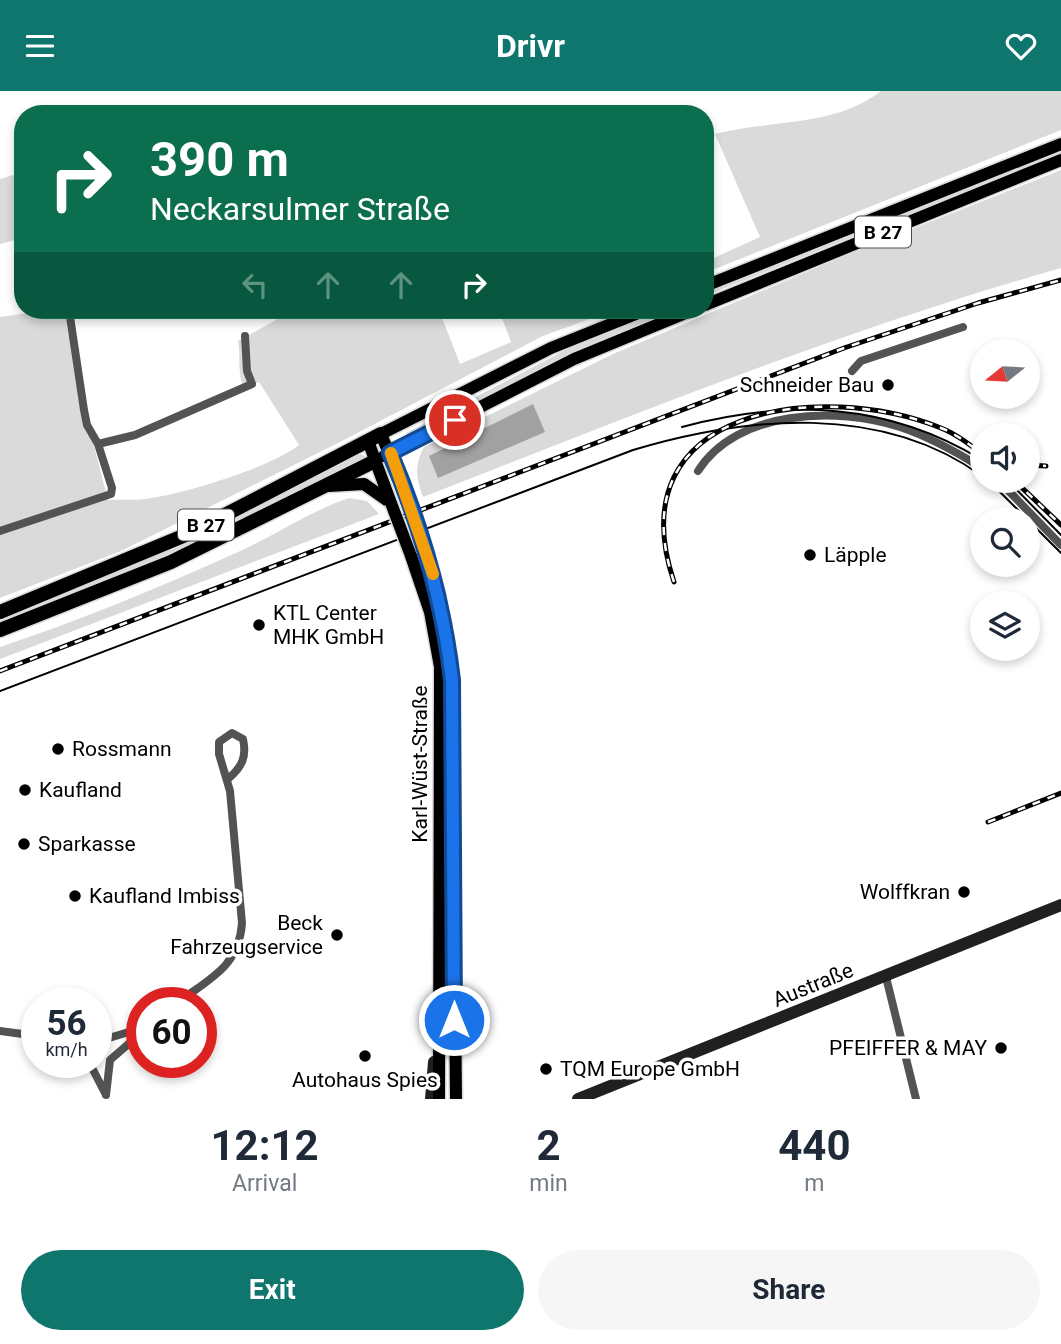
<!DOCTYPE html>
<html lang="en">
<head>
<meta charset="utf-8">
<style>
  body { margin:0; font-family:Roboto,sans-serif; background:#f6f6f7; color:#1f2937; height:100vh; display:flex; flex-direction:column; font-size:26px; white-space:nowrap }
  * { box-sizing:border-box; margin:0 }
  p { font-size:23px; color:#747a83 }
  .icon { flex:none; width:38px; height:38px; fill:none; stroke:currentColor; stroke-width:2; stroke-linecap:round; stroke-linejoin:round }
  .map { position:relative; height:1008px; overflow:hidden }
  .sheet { display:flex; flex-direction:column; background:#fff; flex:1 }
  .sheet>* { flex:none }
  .guide { position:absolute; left:14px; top:14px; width:700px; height:214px; border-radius:28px; box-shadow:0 4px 10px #0003; background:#0b6e4f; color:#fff; overflow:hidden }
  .needle { width:46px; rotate:252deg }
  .controls { position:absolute; left:970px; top:248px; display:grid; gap:14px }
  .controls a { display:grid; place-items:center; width:70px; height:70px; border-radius:50%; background:#fff; box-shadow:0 4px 10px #0003; font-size:35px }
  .speed { position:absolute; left:21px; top:896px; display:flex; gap:14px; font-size:35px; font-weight:700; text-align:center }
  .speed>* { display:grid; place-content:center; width:91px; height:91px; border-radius:50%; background:#fff; box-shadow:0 4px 10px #0003; line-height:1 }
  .speed small { font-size:18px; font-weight:400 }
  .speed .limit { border:10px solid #d22; background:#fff; color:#111 }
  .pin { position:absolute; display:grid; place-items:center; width:60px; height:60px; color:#fff; margin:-30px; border:4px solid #fff; border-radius:50%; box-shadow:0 2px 7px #0007 }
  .me { position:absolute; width:77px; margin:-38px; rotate:0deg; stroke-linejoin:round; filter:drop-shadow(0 0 5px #0008) }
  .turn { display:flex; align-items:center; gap:24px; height:147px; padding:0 21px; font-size:32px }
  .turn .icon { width:91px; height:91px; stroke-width:2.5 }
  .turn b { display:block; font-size:49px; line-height:60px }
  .lanes { display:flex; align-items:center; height:66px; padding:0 21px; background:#0003; justify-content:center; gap:35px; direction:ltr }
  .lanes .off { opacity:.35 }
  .eta { display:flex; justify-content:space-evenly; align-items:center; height:119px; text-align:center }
  .eta b { font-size:42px; font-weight:700; line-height:49px }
  .cta { display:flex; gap:14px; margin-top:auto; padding:14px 21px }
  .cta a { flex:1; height:80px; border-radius:42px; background:#0f766e; color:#fff; font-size:28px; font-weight:700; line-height:80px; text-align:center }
  .cta a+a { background:#f6f6f7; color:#1f2937 }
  header { display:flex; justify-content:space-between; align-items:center; height:91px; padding:0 21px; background:#0f766e; color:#fff; font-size:32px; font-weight:700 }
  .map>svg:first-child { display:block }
  .green { fill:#dadada }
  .water { fill:#a1a1a1 }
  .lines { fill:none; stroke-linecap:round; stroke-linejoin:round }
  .primary-casing { stroke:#dbdbdb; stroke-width:15 }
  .trunk-casing { stroke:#dbdbdb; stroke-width:17 }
  .minor { stroke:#535353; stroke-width:8 }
  .secondary { stroke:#202020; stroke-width:12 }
  .primary { stroke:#000; stroke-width:12 }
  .trunk { stroke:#000; stroke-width:14 }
  .tram { stroke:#000; stroke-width:2 }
  .rail-casing { stroke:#000; stroke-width:5 }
  .rail { stroke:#fff; stroke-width:2.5; stroke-dasharray:8; stroke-linecap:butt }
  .primary-bridge-casing { stroke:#dbdbdb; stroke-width:15; stroke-linecap:butt }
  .primary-bridge { stroke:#000; stroke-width:12 }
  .route-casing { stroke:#114b97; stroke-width:18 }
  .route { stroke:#1a73e8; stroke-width:12 }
  .slow { stroke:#f59e0b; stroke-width:12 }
  .poi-dot { fill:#000; stroke:#fff; stroke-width:2.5 }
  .labels { text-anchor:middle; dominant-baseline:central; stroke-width:7; stroke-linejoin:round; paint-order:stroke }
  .shield { fill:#fff; stroke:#4c4c4c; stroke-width:2 }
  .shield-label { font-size:19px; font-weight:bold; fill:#000 }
  .poi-label { font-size:21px; fill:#000; stroke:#fff; text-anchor:start }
  .street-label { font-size:21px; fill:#000; stroke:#fff }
</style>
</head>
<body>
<header><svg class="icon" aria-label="menu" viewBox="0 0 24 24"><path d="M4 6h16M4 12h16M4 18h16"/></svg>Drivr<svg class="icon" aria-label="heart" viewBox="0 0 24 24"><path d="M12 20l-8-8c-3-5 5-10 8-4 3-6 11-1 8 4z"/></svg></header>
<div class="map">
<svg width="1061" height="1008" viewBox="0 0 1061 1008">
  <rect width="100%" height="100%" fill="#fff"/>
  <path class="green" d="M 881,0 L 1061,0 L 1061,39 L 705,182 L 705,171 L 760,146 L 715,43 C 771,28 833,37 881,0 Z
    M 1061,45 L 1061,47 L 705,189 L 705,187 Z
    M 1061,59 L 1061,63 L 705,205 L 705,201 Z
    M 1061,79 L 1061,177 C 843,239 633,324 423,406 C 416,386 414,375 424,356 L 613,263 L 842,166 Z
    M 23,81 L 23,147 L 0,153 L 0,88 Z
    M 49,219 L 66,219 L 93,351 L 108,409 C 122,408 137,410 151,407 C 187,402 271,376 299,354 L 259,291 L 244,297 C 237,284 241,265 238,250 L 294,219 L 439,219 L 460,273 L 511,251 L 499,219 L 614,219 L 543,245 L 338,352 L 121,460 L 0,507 L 0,226 Z
    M 660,219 L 673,219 L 572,263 L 408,345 L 406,342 L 585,249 Z
    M 360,363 L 368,366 L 181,459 L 0,533 L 0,527 L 178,454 Z
    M 349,407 L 367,410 L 379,423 L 0,568 L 0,556 C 81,529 161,496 238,461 C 276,444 310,420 349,407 Z"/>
  <path class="water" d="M 533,313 L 545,341 L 438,387 L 429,365 Z"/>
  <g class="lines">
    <g class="primary-casing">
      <path id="primary" d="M 705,195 L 1061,53
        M 705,214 L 1061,69
        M 368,350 L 391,412
        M 384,365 L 574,268 L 693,219
        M 329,395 L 364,393 L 391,412
        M 407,406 L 381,343 L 551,257 L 646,219
        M 426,459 L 439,503 L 452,589 L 456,1008
        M 411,465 L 430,521 L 440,576 L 439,1008"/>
    </g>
    <g class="trunk-casing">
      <path id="trunk" d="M 0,521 L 188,443 L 381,343
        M 0,539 L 171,471 L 375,370"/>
    </g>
    <path class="minor" d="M 69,219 L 84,319 L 87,334 L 98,353
      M 852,280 L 861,270 L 963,236
      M 698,380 C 736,319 837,315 900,336 C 930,346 955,360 982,377
      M 999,390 L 1061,454
      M 0,440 L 111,403 L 112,397 L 98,353 L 135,344 L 252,293 L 247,280 L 245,245
      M 886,886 L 916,1008
      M 177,912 C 209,888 239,876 242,832 L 230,700 L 219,663 L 219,651 L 232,642 L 243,648 C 247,666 242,676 228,688
      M 0,940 L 37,945
      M 96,944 L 99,955 L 96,963
      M 99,950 L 142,937
      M 89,971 L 105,1002
      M 106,1004 L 110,969 L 133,949 L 140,938"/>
    <path class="secondary" d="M 431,1008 L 434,971
      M 578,1008 L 1061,814"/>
    <use href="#primary" class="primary"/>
    <use href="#trunk" class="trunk"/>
    <path class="tram" d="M 682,336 C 788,308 887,311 982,369
      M 989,390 L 1061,462
      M 1008,390 L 1061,444
      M 0,600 L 633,359 C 747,325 881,312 982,385"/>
    <g class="rail-casing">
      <path id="rail" d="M 1027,374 L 1046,375
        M 1015,390 L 1061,434
        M 674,491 C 615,315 822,289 941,337 C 956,343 969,353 982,363
        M 0,580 L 844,257 L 978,212 L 1061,189
        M 988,731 L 1061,702"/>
    </g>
    <use href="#rail" class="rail"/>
    <g class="primary-bridge-casing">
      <path id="primary-bridge" d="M 407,406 L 426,459
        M 391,412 L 411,465"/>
    </g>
    <use href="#primary-bridge" class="primary-bridge"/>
  </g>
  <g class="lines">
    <g class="route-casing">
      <path id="route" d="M 454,929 L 452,589 C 443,510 421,435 390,362 L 455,329"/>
    </g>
    <use href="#route" class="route"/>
    <path class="slow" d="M 391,362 L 433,483"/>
  </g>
  <g class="poi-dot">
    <circle cx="888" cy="294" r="7"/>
    <circle cx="810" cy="464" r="7"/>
    <circle cx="259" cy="534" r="7"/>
    <circle cx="58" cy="658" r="7"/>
    <circle cx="25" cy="699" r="7"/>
    <circle cx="24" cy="753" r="7"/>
    <circle cx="964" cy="801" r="7"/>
    <circle cx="75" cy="805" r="7"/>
    <circle cx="337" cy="844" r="7"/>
    <circle cx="1001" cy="957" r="7"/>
    <circle cx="365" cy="965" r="7"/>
    <circle cx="546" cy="978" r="7"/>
  </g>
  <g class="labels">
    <g class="shield">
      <rect x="855" y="125.5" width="56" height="31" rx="5"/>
      <rect x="178" y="418.5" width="56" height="31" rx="5"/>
    </g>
    <g class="shield-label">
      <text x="883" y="141">B 27</text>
      <text x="206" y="434">B 27</text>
    </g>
    <g class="poi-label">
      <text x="874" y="294" text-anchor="end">Schneider Bau</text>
      <text x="824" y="464">Läpple</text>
      <text x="273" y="522">KTL Center<tspan x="273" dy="24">MHK GmbH</tspan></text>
      <text x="72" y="658">Rossmann</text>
      <text x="39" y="699">Kaufland</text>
      <text x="38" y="753">Sparkasse</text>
      <text x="950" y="801" text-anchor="end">Wolffkran</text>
      <text x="89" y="805">Kaufland Imbiss</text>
      <text x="323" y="832" text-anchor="end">Beck<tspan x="323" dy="24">Fahrzeugservice</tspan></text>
      <text x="987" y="957" text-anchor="end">PFEIFFER &amp; MAY</text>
      <text x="560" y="978">TQM Europe GmbH</text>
      <text x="365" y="989" text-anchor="middle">Autohaus Spies</text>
    </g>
    <g class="street-label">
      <text transform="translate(420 673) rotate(-90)">Karl-Wüst-Straße</text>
      <text transform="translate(813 894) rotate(-22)">Austraße</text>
    </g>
  </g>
</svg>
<div class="controls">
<a><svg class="needle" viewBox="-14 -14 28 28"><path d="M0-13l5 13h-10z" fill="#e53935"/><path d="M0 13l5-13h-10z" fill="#747a83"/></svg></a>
<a><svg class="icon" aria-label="sound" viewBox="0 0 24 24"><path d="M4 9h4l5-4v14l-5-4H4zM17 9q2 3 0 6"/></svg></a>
<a><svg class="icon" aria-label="search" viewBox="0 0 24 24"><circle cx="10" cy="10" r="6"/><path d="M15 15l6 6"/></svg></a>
<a><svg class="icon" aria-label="layers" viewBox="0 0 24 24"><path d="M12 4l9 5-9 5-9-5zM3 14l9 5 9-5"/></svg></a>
</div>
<div class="speed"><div>56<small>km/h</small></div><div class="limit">60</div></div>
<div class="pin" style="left:455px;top:329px;background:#d93025"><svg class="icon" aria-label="arrive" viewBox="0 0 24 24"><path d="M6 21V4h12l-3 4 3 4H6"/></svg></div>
<svg class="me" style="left:454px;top:929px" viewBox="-20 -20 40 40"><circle r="17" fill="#1a73e8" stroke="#fff" stroke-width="3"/><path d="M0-11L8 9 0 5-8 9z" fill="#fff"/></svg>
<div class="guide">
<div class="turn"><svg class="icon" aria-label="right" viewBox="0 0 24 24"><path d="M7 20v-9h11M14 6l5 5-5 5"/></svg><div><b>390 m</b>Neckarsulmer Straße</div></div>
<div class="lanes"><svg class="icon off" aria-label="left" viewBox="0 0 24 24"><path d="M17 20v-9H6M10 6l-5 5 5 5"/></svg><svg class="icon off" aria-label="ahead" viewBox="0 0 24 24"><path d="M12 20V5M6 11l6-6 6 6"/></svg><svg class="icon off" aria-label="ahead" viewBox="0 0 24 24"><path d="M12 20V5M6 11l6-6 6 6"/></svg><svg class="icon" aria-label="right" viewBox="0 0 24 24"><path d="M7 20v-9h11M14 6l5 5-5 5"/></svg></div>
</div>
</div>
<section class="sheet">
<div class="eta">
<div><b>12:12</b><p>Arrival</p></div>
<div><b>2</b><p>min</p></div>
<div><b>440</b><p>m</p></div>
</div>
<div class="cta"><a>Exit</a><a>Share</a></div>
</section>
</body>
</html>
